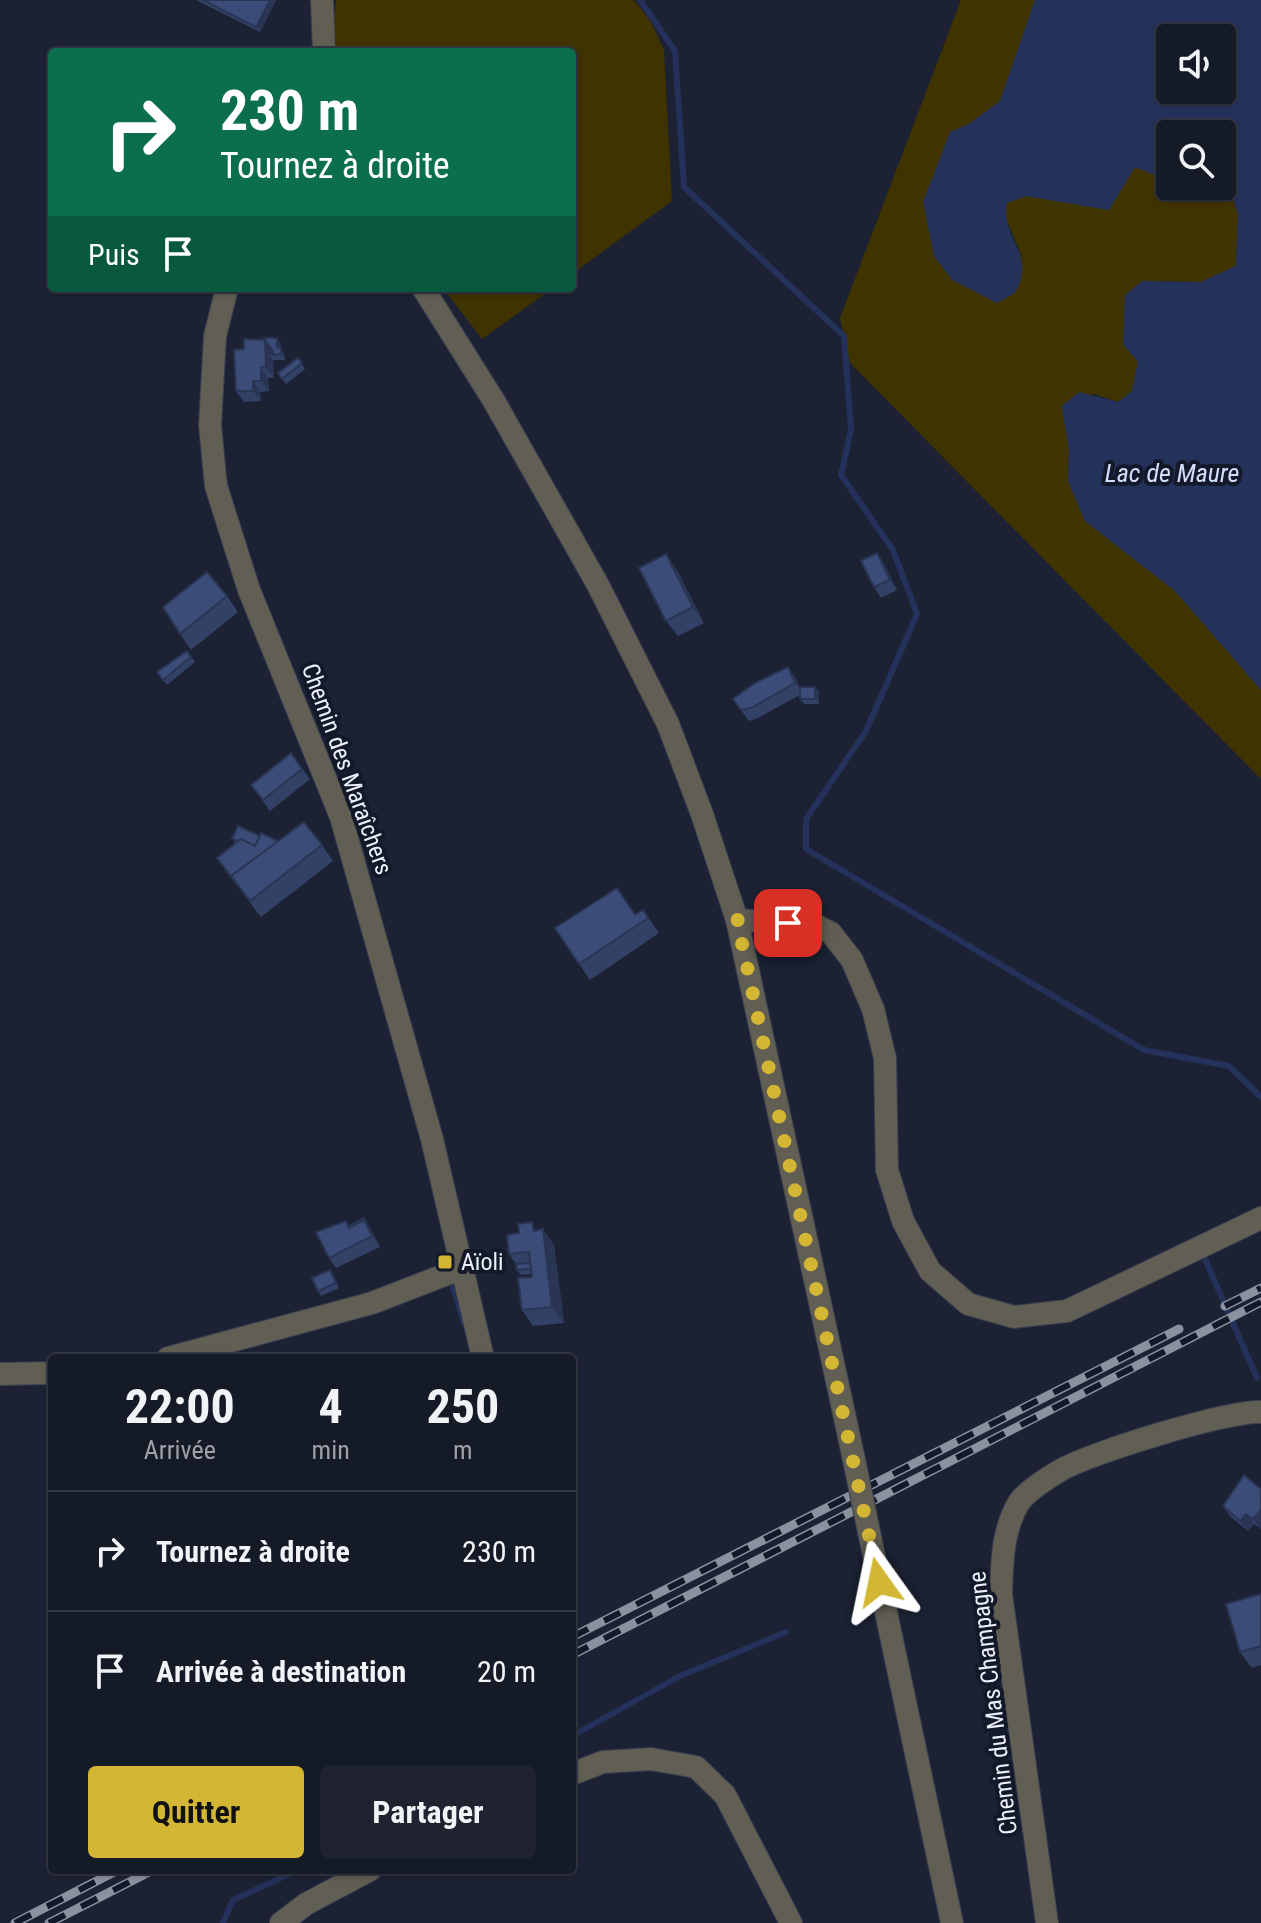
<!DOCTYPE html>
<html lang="fr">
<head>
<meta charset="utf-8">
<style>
  body { margin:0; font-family:"Roboto Condensed",sans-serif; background:#1e232f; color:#f1f3f6; height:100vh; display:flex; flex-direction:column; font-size:30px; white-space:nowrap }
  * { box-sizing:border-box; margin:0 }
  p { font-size:26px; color:#9da1a7 }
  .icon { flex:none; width:44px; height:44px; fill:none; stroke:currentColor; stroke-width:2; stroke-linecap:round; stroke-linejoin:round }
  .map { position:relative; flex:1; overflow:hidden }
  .details { position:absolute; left:48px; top:1354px; width:528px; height:520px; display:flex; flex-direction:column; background:#151a27; border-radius:8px; box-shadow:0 2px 6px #0004,0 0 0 2px #343844 }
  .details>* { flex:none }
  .banner { position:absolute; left:48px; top:48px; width:528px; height:244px; border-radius:8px; box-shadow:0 2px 6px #0004,0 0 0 2px #343844; background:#0b6e4f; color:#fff; overflow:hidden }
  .controls { position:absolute; left:1156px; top:24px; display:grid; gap:16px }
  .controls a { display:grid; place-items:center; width:80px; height:80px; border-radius:8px; background:#151a27; box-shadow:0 2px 6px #0004,0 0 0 2px #343844; font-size:40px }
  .pin { position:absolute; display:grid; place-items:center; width:68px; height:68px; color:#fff; margin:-34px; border-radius:16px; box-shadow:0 4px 12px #0006 }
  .me { position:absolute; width:88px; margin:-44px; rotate:348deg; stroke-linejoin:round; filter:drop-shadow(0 0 6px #0008) }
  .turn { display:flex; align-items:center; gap:28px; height:168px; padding:0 40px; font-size:36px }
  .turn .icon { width:104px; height:104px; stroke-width:2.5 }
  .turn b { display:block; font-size:56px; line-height:68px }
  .then { display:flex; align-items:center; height:76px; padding:0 40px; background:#0003; gap:16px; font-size:30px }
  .eta { display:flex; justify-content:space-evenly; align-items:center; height:136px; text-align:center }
  .eta b { font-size:48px; font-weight:700; line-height:56px }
  .action { display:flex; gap:16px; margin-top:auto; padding:16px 40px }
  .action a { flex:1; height:92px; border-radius:8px; background:#d4b635; color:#111; font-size:32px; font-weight:700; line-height:92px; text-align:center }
  .action a+a { background:#1e232f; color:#f1f3f6 }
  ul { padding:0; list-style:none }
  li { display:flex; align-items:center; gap:24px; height:120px; padding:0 40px; border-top:2px solid #343844 }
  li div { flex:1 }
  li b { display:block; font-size:30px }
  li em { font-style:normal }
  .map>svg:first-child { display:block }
  .green { fill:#3f3300 }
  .water { fill:#24325b; fill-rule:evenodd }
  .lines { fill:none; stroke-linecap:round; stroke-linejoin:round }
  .stream { stroke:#24325b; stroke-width:6 }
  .minor-casing { stroke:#393f50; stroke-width:24 }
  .tertiary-casing { stroke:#393f50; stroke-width:24 }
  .minor { stroke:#615e54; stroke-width:22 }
  .tertiary { stroke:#615e54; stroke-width:22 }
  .rail-casing { stroke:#8c91a0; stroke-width:9 }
  .rail { stroke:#131929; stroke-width:6; stroke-dasharray:18; stroke-linecap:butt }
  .tertiary-bridge-casing { stroke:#393f50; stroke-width:24; stroke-linecap:butt }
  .tertiary-bridge { stroke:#615e54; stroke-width:22 }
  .wall { fill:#344167 }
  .shaded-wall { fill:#2a3554 }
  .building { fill:#3c4c78; stroke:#2a3554; stroke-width:2 }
  .route { stroke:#d4b635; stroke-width:14; stroke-dasharray:0 25.2 }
  .poi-dot { fill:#d4b635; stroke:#131929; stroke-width:3 }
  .labels { text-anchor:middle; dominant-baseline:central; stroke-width:8; stroke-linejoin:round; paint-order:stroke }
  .street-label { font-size:24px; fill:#ebf0fc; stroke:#131929 }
  .poi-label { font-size:24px; fill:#ebf0fc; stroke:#131929; text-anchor:start }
  .water-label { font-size:26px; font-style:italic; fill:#d2defc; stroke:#131929 }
</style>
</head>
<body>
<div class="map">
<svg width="1261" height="1923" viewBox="0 0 1261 1923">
  <rect width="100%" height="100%" fill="#1c2234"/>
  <path class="green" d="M 336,0 L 634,0 L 651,22 L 664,50 L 672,201 L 572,274 L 572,52 L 332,52 Z
    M 961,0 L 1035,0 L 1000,101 L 969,124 L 950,133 L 1024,262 L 1005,216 L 1007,203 L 1026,196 L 1109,210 L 1135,167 L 1170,181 L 1170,186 L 1195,186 L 1234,201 L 1238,215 L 1236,266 L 1201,282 L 1142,281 L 1138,362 L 1132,391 L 1118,402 L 1094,394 L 1062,406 L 1069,450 L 1068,481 L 1085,521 L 1175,591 L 1261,690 L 1261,779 L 850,363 L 840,318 Z
    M 443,288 L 553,288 L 482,339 Z"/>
  <path class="water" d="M 1035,0 L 1261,0 L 1261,690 L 1175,591 L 1085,521 L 1068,481 L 1069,450 L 1062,406 L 1079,392 L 1118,402 L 1132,391 L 1138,362 L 1123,344 L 1125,295 L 1142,281 L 1201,282 L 1236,266 L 1238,215 L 1234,201 L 1195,186 L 1222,186 L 1222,134 L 1170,134 L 1170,181 L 1135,167 L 1109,210 L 1026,196 L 1007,203 C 1000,239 1037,254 1015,293 L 997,303 L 952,280 L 934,256 L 923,202 L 950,132 L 969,124 L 1000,101 ZM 1170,38 L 1222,38 L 1222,90 L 1170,90 Z"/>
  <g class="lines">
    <path class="stream" d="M 640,0 L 675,51 L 684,187 L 844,336 L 851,430 L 841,475 L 893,550 L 917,614 L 866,731 L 806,819 L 806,849 L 1144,1050 L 1229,1066 L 1261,1097
      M 1205,1259 L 1257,1378
      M 452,1284 L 464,1323
      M 572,1736 L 680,1676 L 786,1632
      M 223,1923 L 233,1900 L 298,1870"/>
    <g class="minor-casing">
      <path id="minor" d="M 227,288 L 215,336 L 210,425 L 216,486 L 249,590 L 341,817 L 432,1139 L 483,1358
        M 737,920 L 813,924 L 831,933 L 852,960 L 873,1009 L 885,1058 L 887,1170 L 903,1221 L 930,1271 L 968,1304 L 1014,1317 L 1067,1311 L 1261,1218
        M 168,1358 L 372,1303 L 460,1269
        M 0,1374 L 52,1373
        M 572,1774 L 603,1762 L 651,1759 L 696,1767 L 725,1795 L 791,1923
        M 281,1923 L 306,1904 L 370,1870
        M 1047,1923 L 1001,1594 C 1002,1564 1002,1532 1018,1504 C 1024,1493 1049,1477 1061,1470 C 1090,1453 1229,1410 1261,1412"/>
    </g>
    <g class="tertiary-casing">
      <path id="tertiary" d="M 322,0 L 324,52
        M 423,288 L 494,401 L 598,585 L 668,724 L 702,814 L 737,920 L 853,1455
        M 873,1551 L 952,1923"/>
    </g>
    <use href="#minor" class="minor"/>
    <use href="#tertiary" class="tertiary"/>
    <g class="rail-casing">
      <path id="rail" d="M 1225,1306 L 1261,1288
        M 572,1637 L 1179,1329
        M 572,1655 L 1261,1302
        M 15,1923 L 118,1870
        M 49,1923 L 153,1870"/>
    </g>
    <use href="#rail" class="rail"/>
    <g class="tertiary-bridge-casing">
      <path id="tertiary-bridge" d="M 853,1455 L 873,1551"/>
    </g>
    <use href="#tertiary-bridge" class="tertiary-bridge"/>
  </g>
  <path class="wall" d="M 196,0 L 276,0 L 260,32 Z
    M 281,343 L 281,348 L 284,353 L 285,360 L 273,360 L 274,378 L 268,378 L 269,391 L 260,392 L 261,401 L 244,402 L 236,391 L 234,350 Z
    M 298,358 L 305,369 L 286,384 L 278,373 Z
    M 877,553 L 884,564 L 897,590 L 881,598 L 874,587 Z
    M 677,570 L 704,623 L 678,636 L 666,621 Z
    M 227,596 L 238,612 L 191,650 L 180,634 Z
    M 187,651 L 195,662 L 167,685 L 157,672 Z
    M 796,678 L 800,689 L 815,687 L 819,692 L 819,704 L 804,704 L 800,699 L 800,695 L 758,718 L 749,721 L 733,699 Z
    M 302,769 L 310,779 L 270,811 L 251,785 Z
    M 260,836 L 278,841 L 322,845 L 333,861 L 261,917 L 224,869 L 235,843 L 232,839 Z
    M 643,910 L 659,933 L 590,980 L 555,928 L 635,915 Z
    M 364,1218 L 380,1247 L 336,1268 L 329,1258 L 346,1221 L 349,1226 Z
    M 538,1230 L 554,1245 L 564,1323 L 533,1326 L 522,1310 L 532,1277 L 532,1274 L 521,1275 L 517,1270 L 516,1264 L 509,1254 Z
    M 333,1275 L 339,1288 L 321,1296 L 318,1291 Z
    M 1261,1489 L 1261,1529 L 1254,1524 L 1248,1531 L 1230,1516 L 1223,1506 Z
    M 1261,1594 L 1261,1665 L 1252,1668 L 1240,1652 Z"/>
  <path class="shaded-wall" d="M 270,0 L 276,0 L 260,32 L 256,27 Z
    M 277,338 L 281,343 L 281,348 L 284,353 L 285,360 L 277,348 Z
    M 265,340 L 273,351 L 273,355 L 269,355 L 273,360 L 274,378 L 266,367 Z
    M 261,367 L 268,378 L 269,391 L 261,381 Z
    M 253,381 L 260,392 L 261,401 L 253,391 Z
    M 877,553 L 884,564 L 897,590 L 890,580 Z
    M 666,554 L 677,570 L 704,623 L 693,607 Z
    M 788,667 L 796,678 L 803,694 L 795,683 Z
    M 815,687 L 819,692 L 819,704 L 815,699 Z
    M 364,1218 L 368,1224 L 380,1247 L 372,1236 Z
    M 543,1229 L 554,1245 L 564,1323 L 552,1307 Z
    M 1261,1510 L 1261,1530 L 1253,1519 Z
    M 1246,1514 L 1254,1524 L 1248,1531 L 1240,1521 Z"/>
  <path class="building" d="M 203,0 L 270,0 L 256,27 Z
    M 264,338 L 277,338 L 277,348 L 281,348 L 281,354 L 273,355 L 273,351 L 265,340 L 265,343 Z
    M 244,339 L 265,340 L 266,367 L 261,367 L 261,381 L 253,381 L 253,391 L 236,391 L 234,350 L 244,349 Z
    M 298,358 L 302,363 L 282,379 L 278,373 Z
    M 877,553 L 890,580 L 874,587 L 861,561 Z
    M 666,554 L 693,607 L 666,621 L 639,568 Z
    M 207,572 L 227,596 L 180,634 L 163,607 Z
    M 187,651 L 191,657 L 163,680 L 157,672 Z
    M 788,667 L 795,683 L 751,708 L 741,710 L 733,699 L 755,683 Z
    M 800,687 L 815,687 L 815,699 L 800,699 Z
    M 291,753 L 302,769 L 263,800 L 251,785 Z
    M 304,822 L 322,845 L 250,901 L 231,876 Z
    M 238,826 L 260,836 L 255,846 L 241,839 L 238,841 L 232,839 Z
    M 261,833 L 278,841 L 231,876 L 235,881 L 217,858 L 241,839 L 255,846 Z
    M 617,888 L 635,915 L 643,910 L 648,918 L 579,964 L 555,928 Z
    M 364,1218 L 367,1225 L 364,1220 L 350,1227 L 349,1226 Z
    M 364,1220 L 372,1236 L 329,1258 L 316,1232 L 346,1221 L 349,1228 Z
    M 532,1222 L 534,1231 L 543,1229 L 552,1307 L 522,1310 L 518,1278 L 532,1277 L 529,1252 L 509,1254 L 507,1235 L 519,1233 L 518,1224 Z
    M 530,1263 L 532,1277 L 531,1268 L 517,1270 L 516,1264 Z
    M 330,1270 L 336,1283 L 318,1291 L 312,1278 Z
    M 1244,1475 L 1261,1489 L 1261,1510 L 1253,1519 L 1246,1514 L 1240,1521 L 1223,1506 Z
    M 1261,1594 L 1261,1646 L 1240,1652 L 1226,1604 Z"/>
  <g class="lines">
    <path class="route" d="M 788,923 L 737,920 L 879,1582"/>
  </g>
  <rect class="poi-dot" x="437" y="1254" width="16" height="16" rx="4"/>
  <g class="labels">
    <g class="street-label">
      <text transform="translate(347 769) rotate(70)">Chemin des Maraîchers</text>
      <text transform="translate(993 1703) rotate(-97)">Chemin du Mas Champagne</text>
    </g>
    <g class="poi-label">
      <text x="461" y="1262">Aïoli</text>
    </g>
    <g class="water-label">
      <text x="1172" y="473">Lac de Maure</text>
    </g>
  </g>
</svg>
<div class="controls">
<a><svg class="icon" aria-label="sound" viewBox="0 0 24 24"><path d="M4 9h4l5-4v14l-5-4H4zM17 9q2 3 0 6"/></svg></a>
<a><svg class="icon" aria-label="search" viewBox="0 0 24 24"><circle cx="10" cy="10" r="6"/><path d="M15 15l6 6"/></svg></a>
</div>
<div class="pin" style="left:788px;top:923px;background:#d93025"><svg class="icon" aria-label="arrive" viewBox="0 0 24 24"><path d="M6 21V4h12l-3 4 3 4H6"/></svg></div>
<svg class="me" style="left:879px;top:1582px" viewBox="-20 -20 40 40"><path d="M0-17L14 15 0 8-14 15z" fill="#d4b635" stroke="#fff" stroke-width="4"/></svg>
<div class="banner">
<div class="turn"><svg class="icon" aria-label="right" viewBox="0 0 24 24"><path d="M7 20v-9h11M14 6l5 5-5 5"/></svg><div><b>230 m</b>Tournez à droite</div></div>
<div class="then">Puis<svg class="icon" aria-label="arrive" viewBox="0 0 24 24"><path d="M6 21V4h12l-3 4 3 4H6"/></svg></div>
</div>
<section class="details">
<div class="eta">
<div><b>22:00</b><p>Arrivée</p></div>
<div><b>4</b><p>min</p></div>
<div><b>250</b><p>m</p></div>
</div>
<ul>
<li><svg class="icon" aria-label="right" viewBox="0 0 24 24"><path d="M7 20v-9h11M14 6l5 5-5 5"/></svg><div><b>Tournez à droite</b></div><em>230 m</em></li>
<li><svg class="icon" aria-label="arrive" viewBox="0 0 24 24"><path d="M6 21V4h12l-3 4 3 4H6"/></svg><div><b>Arrivée à destination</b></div><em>20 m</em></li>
</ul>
<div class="action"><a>Quitter</a><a>Partager</a></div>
</section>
</div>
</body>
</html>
